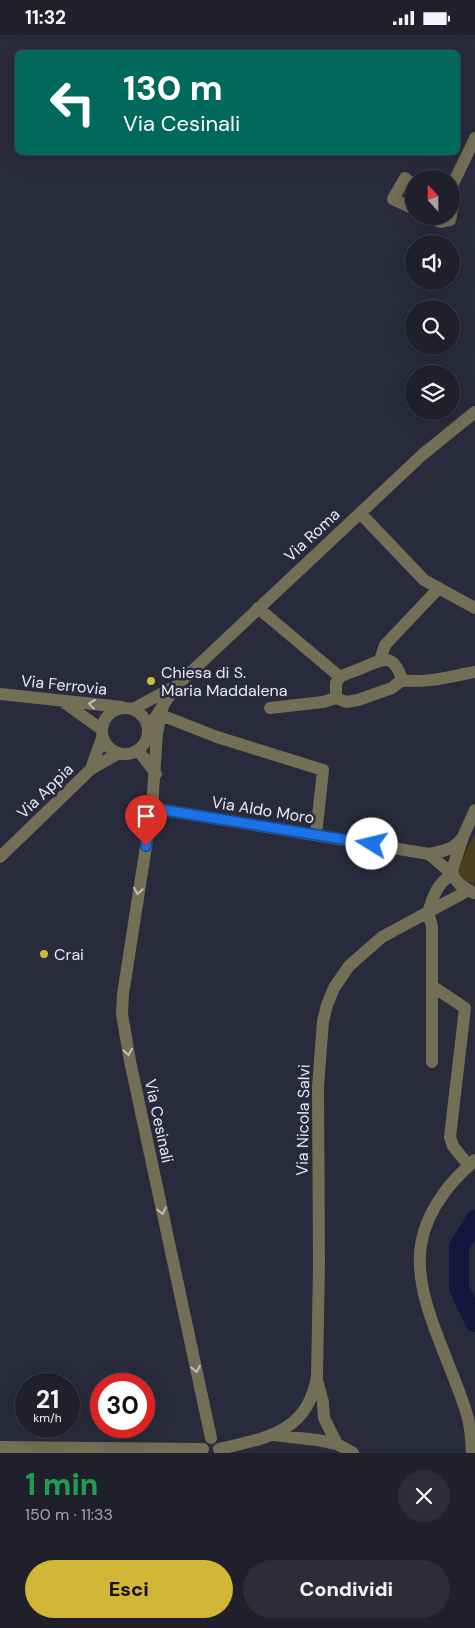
<!DOCTYPE html>
<html lang="it">
<head>
<meta charset="utf-8">
<style>
  body { margin:0; font-family:"DM Sans",sans-serif; background:#2c2d38; color:#f1f3f6; height:100vh; display:flex; flex-direction:column; font-size:19px; white-space:nowrap }
  * { box-sizing:border-box; margin:0 }
  p { font-size:16px; color:#a1a3a9 }
  .icon { flex:none; width:28px; height:28px; fill:none; stroke:currentColor; stroke-width:2; stroke-linecap:round; stroke-linejoin:round }
  .map { position:relative; height:1418px; overflow:hidden }
  .sheet { display:flex; flex-direction:column; background:#1f202c; flex:1 }
  .sheet>* { flex:none }
  .banner { position:absolute; left:15px; top:15px; width:445px; height:105px; border-radius:8px; box-shadow:0 5px 20px #0002,0 0 0 1px #3c3e48; background:#00695c; color:#fff; overflow:hidden }
  .needle { width:32px; rotate:339deg }
  .fabs { position:absolute; left:405px; top:135px; display:grid; gap:10px }
  .fabs a { display:grid; place-items:center; width:55px; height:55px; border-radius:50%; background:#1f202c; box-shadow:0 5px 20px #0002,0 0 0 1px #3c3e48; font-size:25px }
  .speed { position:absolute; left:15px; top:1338px; display:flex; gap:10px; font-size:25px; font-weight:700; text-align:center }
  .speed>* { display:grid; place-content:center; width:65px; height:65px; border-radius:50%; background:#1f202c; box-shadow:0 5px 20px #0002,0 0 0 1px #3c3e48; line-height:1 }
  .speed small { font-size:12px; font-weight:400 }
  .speed .limit { border:8px solid #d22; background:#fff; color:#111 }
  .pin { position:absolute; display:grid; place-items:center; width:42px; height:42px; color:#fff; margin:-51px -21px; border-radius:50% 50% 50% 0; rotate:-45deg; box-shadow:0 0 5px #0007 }
  .pin .icon { rotate:45deg }
  .me { position:absolute; width:55px; margin:-28px; rotate:279deg; stroke-linejoin:round; filter:drop-shadow(0 0 4px #0008) }
  .turn { display:flex; align-items:center; gap:18px; height:105px; padding:0 25px; font-size:22px }
  .turn .icon { width:65px; height:65px; stroke-width:2.5 }
  .turn b { display:block; font-size:35px; line-height:42px }
  .round { display:grid; place-items:center; flex:none; width:52px; height:52px; border-radius:26px; background:#2c2d38 }
  .summary { display:flex; align-items:center; justify-content:space-between; height:85px; padding:0 25px }
  h1 { font-size:30px; font-weight:800; line-height:38px; color:#1e9e55 }
  .cta { display:flex; gap:10px; margin-top:auto; padding:10px 25px }
  .cta a { flex:1; height:58px; border-radius:30px; background:#d2b736; color:#111; font-size:20px; font-weight:800; line-height:58px; text-align:center }
  .cta a+a { background:#2c2d38; color:#f1f3f6 }
  .status { display:flex; justify-content:space-between; align-items:center; height:35px; padding:0 25px; background:#1f202c; direction:ltr }
  .status svg { height:14px; fill:currentColor }
  .map>svg:first-child { display:block }
  .green { fill:#473f1d }
  .lines { fill:none; stroke-linecap:round; stroke-linejoin:round }
  .river { stroke:#16133d; stroke-width:20 }
  .minor { stroke:#736e56; stroke-width:12 }
  .oneway { stroke:#bfbebd }
  .route-casing { stroke:#114b97; stroke-width:12 }
  .route { stroke:#1a73e8; stroke-width:9 }
  .poi-dot { fill:#d2b736; stroke:#292a3b; stroke-width:2 }
  .labels { text-anchor:middle; dominant-baseline:central; stroke-width:5; stroke-linejoin:round; paint-order:stroke }
  .street-label { font-size:16px; fill:#e8e9f4; stroke:#292a3b }
  .poi-label { font-size:16px; fill:#e8e9f4; stroke:#292a3b; text-anchor:start }
</style>
</head>
<body>
<div class="status"><b>11:32</b><svg viewBox="0 0 49 12"><path d="M0 12V9h3v3zM5 12V6h3v6zM10 12V3h3v9zM15 12V0h3v12zM26 1h20v11H26zM47 4h2v5h-2z"/></svg></div>
<div class="map">
<svg width="475" height="1418" viewBox="0 0 475 1418">
  <rect width="100%" height="100%" fill="#292a3b"/>
  <path class="green" d="M 475,799 L 475,849 L 460,845 L 455,837 Z"/>
  <g class="lines">
    <path class="river" d="M 475,1185 L 459,1212 L 459,1253 L 475,1287"/>
    <path class="minor" d="M 414,151 L 405,143 L 393,164 L 414,174
      M 451,153 L 475,103
      M 451,161 L 453,171 L 451,179
      M 428,181 L 440,187 L 450,185 L 451,181
      M 360,478 L 424,545 L 475,573
      M 258,573 L 340,642
      M 380,625 L 385,610 L 438,554
      M 402,645 C 425,649 452,641 475,637
      M 0,659 L 122,672
      M 336,663 L 336,648 L 340,642 C 347,638 355,636 362,633 C 384,623 394,618 402,645
      M 62,666 L 101,694
      M 164,666 L 157,698 L 152,773 L 123,959 L 122,979 L 130,1026 L 211,1403
      M102 696a23 23 0 1 1 46 0a23 23 0 1 1-46 0Z
      M 270,673 L 323,667 L 336,663 L 346,667 L 358,665 L 392,653 L 402,645
      M 133,674 L 170,654
      M 161,680 L 217,702 L 323,735 L 316,800
      M 157,698 L 147,690 L 155,683 L 175,652 L 422,420 L 475,377
      M 138,715 L 156,739
      M 91,734 L 102,703
      M 152,773 L 429,819 C 443,816 454,815 463,802
      M 0,822 L 91,734 L 119,718
      M 474,858 C 464,853 453,847 452,835 L 463,802 L 475,775
      M 428,878 L 432,891 L 432,1027
      M 428,878 C 433,861 437,849 452,839 L 429,819
      M 432,951 L 465,973 L 450,1102 L 453,1111 L 469,1131
      M 273,1400 L 317,1405 L 337,1409 L 324,1383 L 323,1367 L 317,1345
      M 337,1409 L 353,1418
      M 0,1412 L 203,1414
      M 219,1414 C 266,1403 308,1398 317,1341 L 319,1229 L 318,1052 L 323,986 L 327,970 L 334,953 L 349,931 L 382,902 L 469,855
      M 472,1418 C 471,1406 471,1392 467,1380 C 453,1330 412,1262 421,1210 C 424,1191 433,1173 444,1158 C 452,1146 464,1135 475,1125"/>
  </g>
  <defs><path id="oneway-chevron" d="M-2-3.5L2.5 0L-2 3.5" fill="none" stroke-width="1.6" stroke-linecap="round" stroke-linejoin="round" transform="scale(1.25)"/></defs>
  <g class="oneway">
    <use href="#oneway-chevron" transform="translate(92 669) rotate(-173)"/>
    <use href="#oneway-chevron" transform="translate(138 856) rotate(99)"/>
    <use href="#oneway-chevron" transform="translate(128 1017) rotate(81)"/>
    <use href="#oneway-chevron" transform="translate(162 1176) rotate(78)"/>
    <use href="#oneway-chevron" transform="translate(196 1334) rotate(78)"/>
  </g>
  <g class="lines">
    <g class="route-casing">
      <path id="route" d="M 146,811 L 152,773 L 372,809"/>
    </g>
    <use href="#route" class="route"/>
  </g>
  <g class="poi-dot">
    <circle cx="151" cy="646" r="5"/>
    <circle cx="44" cy="919" r="5"/>
  </g>
  <g class="labels">
    <g class="street-label">
      <text transform="translate(312 500) rotate(-43)">Via Roma</text>
      <text transform="translate(64 650) rotate(6)">Via Ferrovia</text>
      <text transform="translate(45 756) rotate(-44)">Via Appia</text>
      <text transform="translate(263 775) rotate(9)">Via Aldo Moro</text>
      <text transform="translate(303 1085) rotate(-89)">Via Nicola Salvi</text>
      <text transform="translate(159 1086) rotate(78)">Via Cesinali</text>
    </g>
    <g class="poi-label">
      <text x="161" y="637">Chiesa di S.<tspan x="161" dy="18">Maria Maddalena</tspan></text>
      <text x="54" y="919">Crai</text>
    </g>
  </g>
</svg>
<div class="fabs">
<a><svg class="needle" viewBox="-14 -14 28 28"><path d="M0-13l5 13h-10z" fill="#e53935"/><path d="M0 13l5-13h-10z" fill="#a1a3a9"/></svg></a>
<a><svg class="icon" aria-label="sound" viewBox="0 0 24 24"><path d="M4 9h4l5-4v14l-5-4H4zM17 9q2 3 0 6"/></svg></a>
<a><svg class="icon" aria-label="search" viewBox="0 0 24 24"><circle cx="10" cy="10" r="6"/><path d="M15 15l6 6"/></svg></a>
<a><svg class="icon" aria-label="layers" viewBox="0 0 24 24"><path d="M12 4l9 5-9 5-9-5zM3 14l9 5 9-5"/></svg></a>
</div>
<div class="speed"><div>21<small>km/h</small></div><div class="limit">30</div></div>
<div class="pin" style="left:146px;top:811px;background:#d93025"><svg class="icon" aria-label="arrive" viewBox="0 0 24 24"><path d="M6 21V4h12l-3 4 3 4H6"/></svg></div>
<svg class="me" style="left:372px;top:809px" viewBox="-20 -20 40 40"><circle r="19" fill="#fff"/><path d="M0-13L10 11 0 6-10 11z" fill="#1a73e8"/></svg>
<div class="banner">
<div class="turn"><svg class="icon" aria-label="left" viewBox="0 0 24 24"><path d="M17 20v-9H6M10 6l-5 5 5 5"/></svg><div><b>130 m</b>Via Cesinali</div></div>
</div>
</div>
<section class="sheet">
<div class="summary"><div><h1>1 min</h1><p>150 m · 11:33</p></div><a class="round"><svg class="icon" aria-label="close" viewBox="0 0 24 24"><path d="M6 6l12 12M18 6L6 18"/></svg></a></div>
<div class="cta"><a>Esci</a><a>Condividi</a></div>
</section>
</body>
</html>
